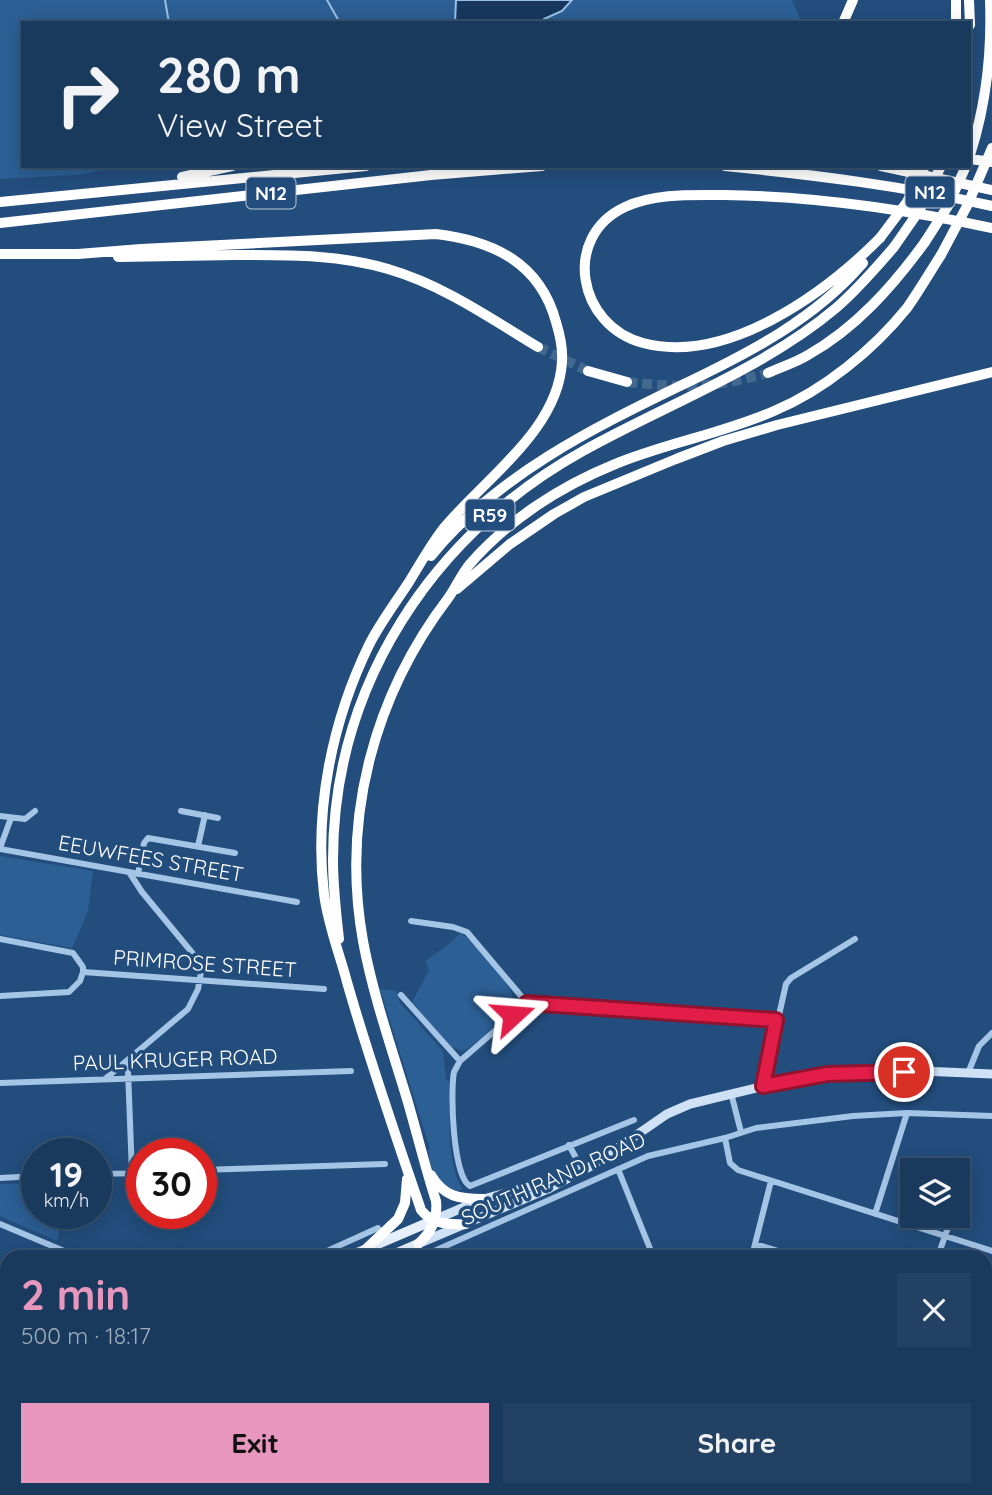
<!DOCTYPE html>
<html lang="en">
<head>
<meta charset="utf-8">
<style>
  body { margin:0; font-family:Quicksand,sans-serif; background:#234163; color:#f1f3f6; height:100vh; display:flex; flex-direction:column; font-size:26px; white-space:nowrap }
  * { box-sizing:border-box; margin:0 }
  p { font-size:23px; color:#9fadbc }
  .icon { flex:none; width:38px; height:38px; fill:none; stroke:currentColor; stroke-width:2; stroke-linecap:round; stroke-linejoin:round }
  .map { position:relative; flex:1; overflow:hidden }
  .sheet { position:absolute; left:0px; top:1250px; width:992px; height:247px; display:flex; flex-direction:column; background:#1a3a5d; border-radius:21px 21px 0 0; box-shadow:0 4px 18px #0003,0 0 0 2px #385472 }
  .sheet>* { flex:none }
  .hud { position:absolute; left:21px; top:21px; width:950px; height:147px; border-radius:0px; box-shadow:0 4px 18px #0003,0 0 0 2px #385472; background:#1a3a5d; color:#f1f3f6; overflow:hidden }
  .tools { position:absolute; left:900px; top:1158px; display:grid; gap:14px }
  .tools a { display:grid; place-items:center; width:70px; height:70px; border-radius:0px; background:#1a3a5d; box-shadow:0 4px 18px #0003,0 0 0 2px #385472; font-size:35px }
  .speed { position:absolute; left:21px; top:1138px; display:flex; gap:14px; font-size:35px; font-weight:700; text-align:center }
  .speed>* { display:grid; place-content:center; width:91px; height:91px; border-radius:50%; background:#1a3a5d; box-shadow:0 4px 18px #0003,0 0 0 2px #385472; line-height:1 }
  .speed small { font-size:18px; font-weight:400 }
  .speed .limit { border:10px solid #d22; background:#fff; color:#111 }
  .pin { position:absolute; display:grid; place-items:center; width:60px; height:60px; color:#fff; margin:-30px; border:4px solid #fff; border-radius:50%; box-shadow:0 2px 7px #0007 }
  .me { position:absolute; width:77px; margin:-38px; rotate:71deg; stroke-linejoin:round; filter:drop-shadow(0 0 5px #0008) }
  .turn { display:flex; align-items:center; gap:24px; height:147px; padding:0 21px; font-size:32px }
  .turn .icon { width:91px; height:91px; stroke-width:2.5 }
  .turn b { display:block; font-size:49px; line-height:60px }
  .round { display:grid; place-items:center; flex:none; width:74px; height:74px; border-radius:0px; background:#234163 }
  .headline { display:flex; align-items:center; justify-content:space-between; height:119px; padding:0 21px }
  h1 { font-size:42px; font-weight:800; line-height:52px; color:#e797bd }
  .action { display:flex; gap:14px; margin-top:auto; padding:14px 21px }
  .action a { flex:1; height:80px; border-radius:0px; background:#e797bd; color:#111; font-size:28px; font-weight:800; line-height:80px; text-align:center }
  .action a+a { background:#234163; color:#f1f3f6 }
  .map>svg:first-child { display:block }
  .green { fill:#2c5f94 }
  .water { fill:#17375c; stroke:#99c0e7; stroke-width:2 }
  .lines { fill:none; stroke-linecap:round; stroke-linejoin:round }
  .stream { stroke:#99c0e7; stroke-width:2 }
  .motorway-tunnel { stroke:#436890; stroke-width:10; stroke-dasharray:10 5; stroke-linecap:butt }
  .minor { stroke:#a5c5e6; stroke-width:6 }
  .secondary { stroke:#cfe1f5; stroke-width:9 }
  .primary { stroke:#e6f0fd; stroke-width:10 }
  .motorway { stroke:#fff; stroke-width:10 }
  .motorway-bridge { stroke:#fff; stroke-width:10 }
  .route-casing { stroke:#92132f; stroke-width:18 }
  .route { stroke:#e11d48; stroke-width:12 }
  .labels { text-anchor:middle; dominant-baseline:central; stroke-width:7; stroke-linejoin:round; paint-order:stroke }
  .shield { fill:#224d7c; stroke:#bdcad8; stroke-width:2 }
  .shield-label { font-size:19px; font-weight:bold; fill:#fff }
  .street-label { font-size:21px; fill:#fff; stroke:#224d7c }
</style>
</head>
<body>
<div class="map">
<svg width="992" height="1495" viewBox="0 0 992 1495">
  <rect width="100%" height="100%" fill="#224d7c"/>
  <path class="green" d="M 0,0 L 792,0 L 802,23 L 23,23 L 23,166 L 128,166 L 77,175 L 0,179 Z
    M 0,856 L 93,871 L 88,911 L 72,948 L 0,935 Z
    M 460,933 C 474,940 519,991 514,1007 C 510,1018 479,1040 469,1048 L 463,1051 L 451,1047 L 412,1002 L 429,970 L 426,961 C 435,953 454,942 460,933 Z
    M 380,989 L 397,991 L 400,1003 L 443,1051 L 446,1078 L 449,1082 C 450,1110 446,1167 463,1189 L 452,1194 C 438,1180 430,1171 428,1150 L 430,1149 Z
    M 37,1183 L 37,1213 L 64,1213 L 57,1241 L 0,1216 L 0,1184 Z"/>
  <path class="water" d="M 456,0 L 572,0 L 562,11 L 544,19 L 544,23 L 455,23 Z"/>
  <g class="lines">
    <path class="stream" d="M 165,0 L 169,23
      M 327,0 L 340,23"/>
    <path class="motorway-tunnel" d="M 538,347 L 588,371
      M 627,382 C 683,388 714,388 768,373"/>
    <path class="minor" d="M 181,811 L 218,818
      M 0,816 L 25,819 L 35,811
      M 198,846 L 205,815
      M 0,848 L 11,818
      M 0,849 L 297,902
      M 138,874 L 144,843 L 148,838 L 235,853
      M 411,921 L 453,927 L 467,932 L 527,1003
      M 0,939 L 73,953 L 83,967 L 83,972
      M 83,972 L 324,989
      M 401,995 L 460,1061
      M 0,996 L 69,992 L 80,981 L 83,972
      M 131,1057 L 128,1071 L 132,1173
      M 968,1073 L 979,1046 L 992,1033
      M 105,1079 L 188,1009 L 198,989 L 201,972 L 199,961 L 142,892 L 129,872
      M 0,1083 L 351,1071
      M 763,1086 L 786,984 L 791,978 L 855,939
      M 731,1093 L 741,1132
      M 634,1120 L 470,1186 C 453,1178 450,1092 454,1072 L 460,1061 L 527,1003 L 776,1020
      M 725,1138 L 730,1163 L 738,1170 L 992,1251
      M 569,1145 L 583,1171
      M 618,1169 L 653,1256
      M 201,1170 L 385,1164
      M 96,1174 L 142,1173
      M 0,1178 L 37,1176
      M 957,1201 L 961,1190
      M 875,1214 L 907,1113
      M 0,1224 L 76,1256
      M 755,1244 L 795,1256
      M 316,1256 L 378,1228
      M 423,1256 L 648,1156 L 725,1138 L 756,1128 L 853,1116 L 907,1113 L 992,1116
      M 752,1256 L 771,1181
      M 938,1256 L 952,1216
      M 0,1358 L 7,1369
      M 985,1359 L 992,1337
      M 0,1376 L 7,1394
      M 0,1448 L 7,1446
      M 58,1489 L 61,1495
      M 369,1489 L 372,1495
      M 837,1489 L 855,1495
      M 164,1495 L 176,1489
      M 349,1495 L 352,1489
      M 468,1495 L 478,1489
      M 615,1495 L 616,1489
      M 701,1495 L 702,1489
      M 941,1495 L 943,1489"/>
    <path class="secondary" d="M 434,1220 L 483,1199 L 562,1178
      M 420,1243 L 550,1188 L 593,1165 L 667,1114 L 690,1104 L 794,1079 L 827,1075 L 921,1071 L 992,1074"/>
    <path class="primary" d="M 350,1256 L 434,1220
      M 390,1256 L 418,1244
      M 0,1411 L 7,1408
      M 0,1431 L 7,1428"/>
    <path class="motorway" d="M 956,0 L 956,23
      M 969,0 L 970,25
      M 843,23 L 853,0
      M 970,155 C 986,105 992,53 990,0
      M 970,159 L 992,162
      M 725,166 C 815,175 904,186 992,206
      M 881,166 L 992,190
      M 182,177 L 232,166
      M 0,202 L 366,166
      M 0,223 L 431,175 L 542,166
      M 880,238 C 824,294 727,365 643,343 C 578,326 561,237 625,207 C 655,193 692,195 724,195 C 815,196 904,209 992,228
      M 0,254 L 78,254 L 141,249 L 436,234 C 494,241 540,263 556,322 C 560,335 563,347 562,361 C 559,430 484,479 443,529 C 430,546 420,564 409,582 C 396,602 380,623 369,645 C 332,721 314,810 324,894 C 328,925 339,952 347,982 C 369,1059 395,1134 421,1210 C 432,1224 449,1225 466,1224
      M 118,257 C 157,256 196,256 235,255 C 287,255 338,254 388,269 C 443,285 490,318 538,347
      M 588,371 L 627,382
      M 768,373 C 781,367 795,363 808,355 C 856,328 893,286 925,242
      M 431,556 C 496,476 593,428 684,384 C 749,353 815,319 863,263
      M 457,589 L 510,544 L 554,514 L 584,497 L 676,459 L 723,441 L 777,425 L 992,372
      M 339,939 C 336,913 333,886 333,860 C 333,685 432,535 583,451 C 665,405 764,369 836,308 C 857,290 876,268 894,247
      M 431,1175 C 444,1197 459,1199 483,1199
      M 418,1244 C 431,1233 438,1219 436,1201 C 425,1167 417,1133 407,1099 C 391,1046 373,995 363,941 C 341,818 374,695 449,597 C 456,587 461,575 469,565 C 507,521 559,487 613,465 C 665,443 722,434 774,411 C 824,390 873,350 907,308 C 919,291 930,272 941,255
      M 365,1250 L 398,1219 L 405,1203 L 407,1179"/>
    <path class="motorway-bridge" d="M 880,238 L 907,202 L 925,166
      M 925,242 L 948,206 L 966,166
      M 894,247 L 919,211 L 941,166
      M 941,255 L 967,206 L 992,148"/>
  </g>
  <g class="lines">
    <g class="route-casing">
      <path id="route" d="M 513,1015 L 527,1003 L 776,1020 L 763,1086 L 827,1074 L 904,1072"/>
    </g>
    <use href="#route" class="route"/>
  </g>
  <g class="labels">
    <g class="shield">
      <rect x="905.5" y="176.5" width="49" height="31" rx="5"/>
      <rect x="246.5" y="177.5" width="49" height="31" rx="5"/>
      <rect x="465.5" y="499.5" width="49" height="31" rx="5"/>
    </g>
    <g class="shield-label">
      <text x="930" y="192">N12</text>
      <text x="271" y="193">N12</text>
      <text x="490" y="515">R59</text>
    </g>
    <g class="street-label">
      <text transform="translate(151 858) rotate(10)">EEUWFEES STREET</text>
      <text transform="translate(205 963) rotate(4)">PRIMROSE STREET</text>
      <text transform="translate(175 1059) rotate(-2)">PAUL KRUGER ROAD</text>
      <text transform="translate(553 1178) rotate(-24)">SOUTH RAND ROAD</text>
    </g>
  </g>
</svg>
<div class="tools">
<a><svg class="icon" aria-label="layers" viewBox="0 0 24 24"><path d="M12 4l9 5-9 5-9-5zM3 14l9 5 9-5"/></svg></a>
</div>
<div class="speed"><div>19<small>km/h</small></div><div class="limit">30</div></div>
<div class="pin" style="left:904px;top:1072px;background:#d93025"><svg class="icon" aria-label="arrive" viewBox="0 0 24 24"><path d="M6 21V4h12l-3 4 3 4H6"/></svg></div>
<svg class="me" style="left:513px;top:1015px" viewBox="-20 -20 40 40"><path d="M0-17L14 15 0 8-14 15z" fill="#e11d48" stroke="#fff" stroke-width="4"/></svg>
<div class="hud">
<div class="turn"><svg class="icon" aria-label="right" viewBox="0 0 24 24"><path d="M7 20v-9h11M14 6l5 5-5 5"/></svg><div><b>280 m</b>View Street</div></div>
</div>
<section class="sheet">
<div class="headline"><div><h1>2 min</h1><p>500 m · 18:17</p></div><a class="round"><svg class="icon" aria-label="close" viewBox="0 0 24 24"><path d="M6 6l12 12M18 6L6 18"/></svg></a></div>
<div class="action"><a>Exit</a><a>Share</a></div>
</section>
</div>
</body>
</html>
